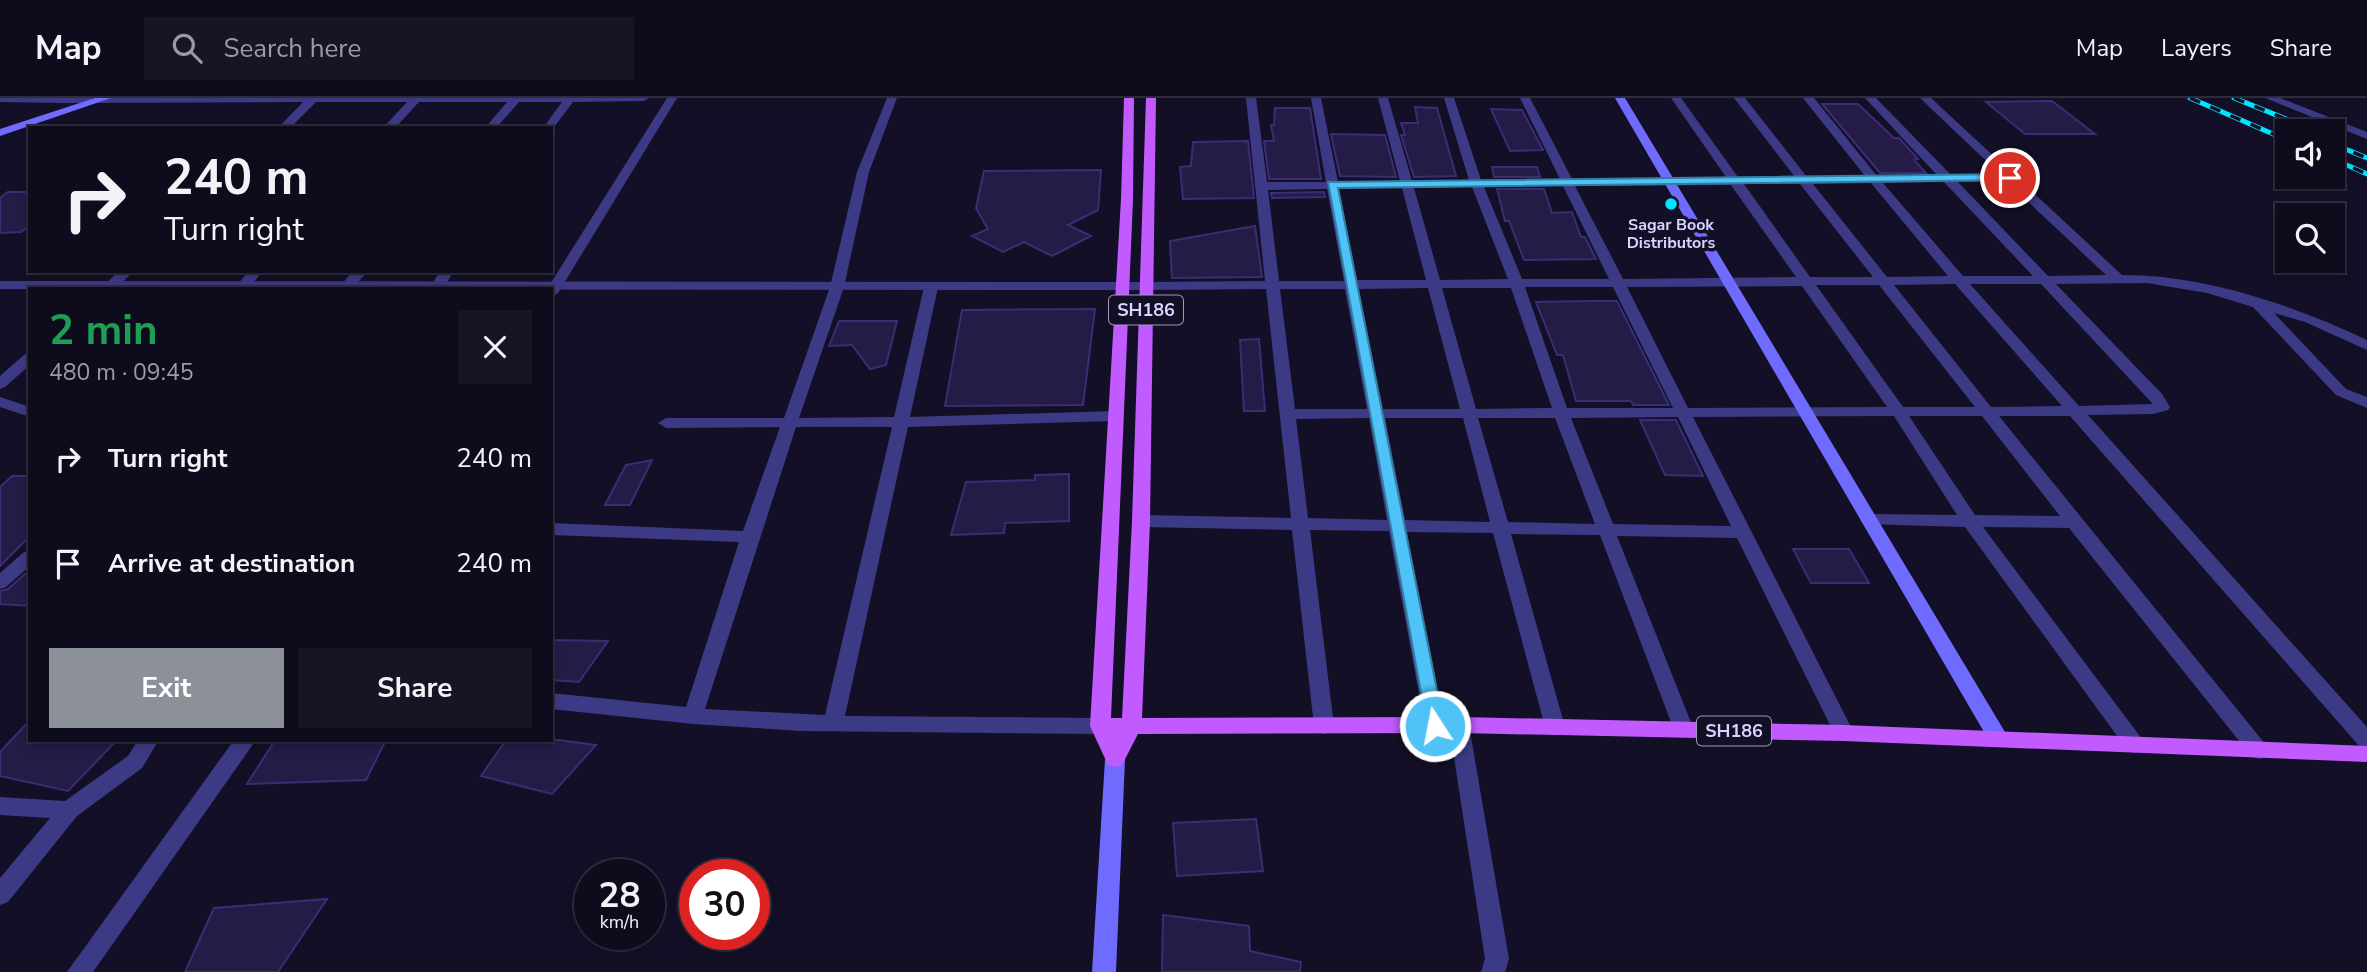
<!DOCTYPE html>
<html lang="en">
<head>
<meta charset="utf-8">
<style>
  body { margin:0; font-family:"Nunito Sans",sans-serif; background:#171425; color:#f1f3f6; height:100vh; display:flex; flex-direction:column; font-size:26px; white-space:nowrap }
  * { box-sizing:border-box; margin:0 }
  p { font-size:23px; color:#9b9ba3 }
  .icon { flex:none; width:38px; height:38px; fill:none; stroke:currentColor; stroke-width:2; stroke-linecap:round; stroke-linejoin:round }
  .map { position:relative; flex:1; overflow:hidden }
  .side { position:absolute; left:28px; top:189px; width:525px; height:455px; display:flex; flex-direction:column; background:#0e0b1c; border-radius:0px; box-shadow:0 4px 10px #0003,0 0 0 2px #2e2b3b }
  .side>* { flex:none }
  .guide { position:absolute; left:28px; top:28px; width:525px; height:147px; border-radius:0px; box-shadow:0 4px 10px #0003,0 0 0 2px #2e2b3b; background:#0e0b1c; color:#f1f3f6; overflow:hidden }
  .controls { position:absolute; left:2275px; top:21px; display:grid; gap:14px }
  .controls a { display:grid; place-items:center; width:70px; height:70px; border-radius:0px; background:#0e0b1c; box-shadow:0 4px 10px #0003,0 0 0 2px #2e2b3b; font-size:35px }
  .speed { position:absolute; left:574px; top:761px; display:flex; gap:14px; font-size:35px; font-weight:700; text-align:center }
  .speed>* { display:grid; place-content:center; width:91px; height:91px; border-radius:50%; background:#0e0b1c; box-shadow:0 4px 10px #0003,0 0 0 2px #2e2b3b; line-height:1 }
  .speed small { font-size:18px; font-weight:400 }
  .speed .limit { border:10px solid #d22; background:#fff; color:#111 }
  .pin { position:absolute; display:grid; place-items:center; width:60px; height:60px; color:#fff; margin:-30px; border:4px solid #fff; border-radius:50%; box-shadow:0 2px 7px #0007 }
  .me { position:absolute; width:77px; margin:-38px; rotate:349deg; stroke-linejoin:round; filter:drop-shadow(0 0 5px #0008) }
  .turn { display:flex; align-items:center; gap:24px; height:147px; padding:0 21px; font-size:32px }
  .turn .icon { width:91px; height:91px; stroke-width:2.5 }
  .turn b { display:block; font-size:49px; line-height:60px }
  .round { display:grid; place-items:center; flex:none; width:74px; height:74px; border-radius:0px; background:#171425 }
  .summary { display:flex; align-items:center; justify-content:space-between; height:119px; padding:0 21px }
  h1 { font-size:42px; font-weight:700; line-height:52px; color:#1e9e55 }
  .action { display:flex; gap:14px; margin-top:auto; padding:14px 21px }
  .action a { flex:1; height:80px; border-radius:0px; background:#8c9099; color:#fff; font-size:28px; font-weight:700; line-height:80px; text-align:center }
  .action a+a { background:#171425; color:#f1f3f6 }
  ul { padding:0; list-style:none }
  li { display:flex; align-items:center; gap:21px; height:105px; padding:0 21px }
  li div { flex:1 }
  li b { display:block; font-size:26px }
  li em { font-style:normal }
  header { display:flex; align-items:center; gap:42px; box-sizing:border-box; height:98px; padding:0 35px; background:#0e0b1c; border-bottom:2px solid #2e2b3b }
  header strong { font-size:33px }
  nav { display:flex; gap:38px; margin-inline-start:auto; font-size:24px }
  .search { width:490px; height:63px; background:#171425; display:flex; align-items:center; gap:18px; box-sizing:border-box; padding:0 24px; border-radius:0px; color:#9b9ba3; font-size:26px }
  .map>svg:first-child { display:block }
  .building { fill:#241b47; stroke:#3b2d73; stroke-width:2 }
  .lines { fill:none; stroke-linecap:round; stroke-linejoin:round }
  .minor { fill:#3d3a85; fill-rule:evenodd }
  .tertiary { fill:#3d3a85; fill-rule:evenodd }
  .secondary { fill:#6f6bff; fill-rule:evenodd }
  .primary { fill:#c25bff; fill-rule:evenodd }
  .rail-casing { stroke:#00e5ff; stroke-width:5 }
  .rail { stroke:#130f26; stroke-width:3.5; stroke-dasharray:11; stroke-linecap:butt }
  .route { fill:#4fc3f7; stroke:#337fa1; stroke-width:2 }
  .poi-dot { fill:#00e5ff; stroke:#130f26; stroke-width:2.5 }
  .labels { text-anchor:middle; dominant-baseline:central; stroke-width:7; stroke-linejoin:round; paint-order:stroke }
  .far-poi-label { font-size:16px; font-weight:bold; fill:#d9d4ff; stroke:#130f26 }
  .shield { fill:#130f26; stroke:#9e99be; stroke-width:2 }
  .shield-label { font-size:18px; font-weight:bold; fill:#d9d4ff }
</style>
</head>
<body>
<header>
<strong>Map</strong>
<div class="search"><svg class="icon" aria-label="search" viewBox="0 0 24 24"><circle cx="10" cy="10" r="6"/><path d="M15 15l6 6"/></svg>Search here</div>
<nav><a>Map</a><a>Layers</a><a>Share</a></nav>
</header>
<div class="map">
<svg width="2367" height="874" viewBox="0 0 2367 874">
  <rect width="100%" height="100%" fill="#130f26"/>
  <path class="building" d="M 2052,3 L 2095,36 L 2025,36 L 1986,4 Z
    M 1822,6 L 1858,6 L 1894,40 L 1899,40 L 1918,61 L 1914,62 L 1926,75 L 1880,75 Z
    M 1415,9 L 1437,10 L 1456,78 L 1414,79 L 1401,37 L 1405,37 L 1401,25 L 1418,25 Z
    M 1275,10 L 1310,10 L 1321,81 L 1269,81 L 1264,43 L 1274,43 L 1271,27 L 1274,27 Z
    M 1491,11 L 1522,12 L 1543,52 L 1510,53 Z
    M 1331,36 L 1385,37 L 1396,79 L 1340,78 Z
    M 1248,43 L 1254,100 L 1183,101 L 1180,69 L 1191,68 L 1193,44 Z
    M 1492,69 L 1537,69 L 1540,79 L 1494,79 Z
    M 1101,72 L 1098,112 L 1068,127 L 1091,138 L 1052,158 L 1024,144 L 1003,154 L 972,138 L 988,131 L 976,110 L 984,73 Z
    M 1497,91 L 1544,91 L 1552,115 L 1572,114 L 1581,139 L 1585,139 L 1596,161 L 1524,162 L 1509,123 L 1505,123 Z
    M 8,94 L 30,94 L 30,127 L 21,134 L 0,135 L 0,100 Z
    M 1324,94 L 1325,99 L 1272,100 L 1271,95 Z
    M 1255,128 L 1262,179 L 1172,180 L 1170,143 Z
    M 1591,203 L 1617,203 L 1669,307 L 1633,307 L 1631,303 L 1576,303 L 1563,257 L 1557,257 L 1536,204 Z
    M 1095,211 L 1083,307 L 945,308 L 962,212 Z
    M 839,223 L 897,223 L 886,267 L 870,271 L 852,247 L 829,248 Z
    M 1259,241 L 1265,313 L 1244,313 L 1240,242 Z
    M 1640,322 L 1676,322 L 1703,378 L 1665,377 Z
    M 652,362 L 630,407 L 605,407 L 626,367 Z
    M 1069,376 L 1069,423 L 1005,425 L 1004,435 L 951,437 L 966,384 L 1035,382 L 1035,377 Z
    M 12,378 L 30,378 L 30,438 L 0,468 L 0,389 Z
    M 1793,451 L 1849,451 L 1869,485 L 1811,485 Z
    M 25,476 L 30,476 L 30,508 L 0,506 L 0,493 L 8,491 Z
    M 551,542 L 608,543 L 579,584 L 551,582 Z
    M 30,622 L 30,642 L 117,642 L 68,693 L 0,678 L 0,654 Z
    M 275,642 L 386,642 L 366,682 L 247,686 Z
    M 506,642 L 558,642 L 596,647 L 552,696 L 481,678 Z
    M 1256,721 L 1263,773 L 1177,778 L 1173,725 Z
    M 327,801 L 278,874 L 185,874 L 214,810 Z
    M 1163,817 L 1249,828 L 1250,853 L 1301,864 L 1300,874 L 1162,874 Z"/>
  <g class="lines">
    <path class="minor" d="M 61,0 L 649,0 L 644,3 L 573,4 L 551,33 L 551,30 L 543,30 L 562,4 L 519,4 L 496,30 L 485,30 L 507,4 L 419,4 L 395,30 L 383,30 L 407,4 L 316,4 L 290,30 L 278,30 L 303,4 L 65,5 L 61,4 Z
      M 667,0 L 677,0 L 558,195 L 551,199 L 551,191 L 547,191 Z
      M 887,0 L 897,0 L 869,74 L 844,189 L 799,320 L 894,319 L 924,189 L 931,185 L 938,189 L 910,319 L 1114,313 L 1122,318 L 1114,323 L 908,329 L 845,618 L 1100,620 L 1107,622 L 1110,628 L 1107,634 L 1100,636 L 801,633 L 693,626 L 551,611 L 551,595 L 686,609 L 739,444 L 551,437 L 551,425 L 743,433 L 780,329 L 666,330 L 658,325 L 666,320 L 784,320 L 830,189 L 857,74 ZM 796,329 L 892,329 L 825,617 L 705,611 Z
      M 1246,0 L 1256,0 L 1267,84 L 1326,84 L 1311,0 L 1321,0 L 1338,84 L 1400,83 L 1378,0 L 1388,0 L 1412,83 L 1469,82 L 1444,0 L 1454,0 L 1481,82 L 1560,81 L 1520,0 L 1530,0 L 1572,81 L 1726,79 L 1671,0 L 1681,0 L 1738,79 L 1795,79 L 1734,0 L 1745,0 L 1807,79 L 1865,78 L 1803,0 L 1814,0 L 1877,78 L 1937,77 L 1865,0 L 1876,0 L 1951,77 L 2000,76 L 1920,0 L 1931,0 L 2122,177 C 2206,177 2292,207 2367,242 L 2367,252 L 2305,224 L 2274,215 L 2346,291 L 2367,299 L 2367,310 L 2336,297 L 2253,209 L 2207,195 L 2147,185 L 2056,186 L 2162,296 L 2170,309 L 2168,312 L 2153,316 L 2088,317 L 2367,629 L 2367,651 L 2360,649 L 2070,318 L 1999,318 L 2266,647 L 2269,653 L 2266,659 L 2259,661 L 2252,659 L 2069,430 L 1983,429 L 2142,641 L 2145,647 L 2142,653 L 2135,655 L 2128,653 L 1965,429 L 1863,426 L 1860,422 L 1869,416 L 1957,417 L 1894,318 L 1693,319 L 1854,635 L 1851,641 L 1844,643 L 1837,641 L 1737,440 L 1617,438 L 1694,632 L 1691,638 L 1684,640 L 1677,638 L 1674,632 L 1600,437 L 1511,436 L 1565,629 L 1562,635 L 1555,637 L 1548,635 L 1545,629 L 1493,435 L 1407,434 L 1445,628 L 1442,634 L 1435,636 L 1428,634 L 1425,628 L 1389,433 L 1310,432 L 1334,628 L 1331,634 L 1324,636 L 1317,634 L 1314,628 L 1292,432 L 1141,429 L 1132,423 L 1141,417 L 1291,420 L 1266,191 L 1146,192 L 1139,188 L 1146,184 L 1265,183 ZM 1944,84 L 2033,178 L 1963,178 L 1883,85 ZM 1958,84 L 2007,84 L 2106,177 L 2048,178 ZM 1871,85 L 1948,178 L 1887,179 L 1813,86 ZM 1744,86 L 1800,86 L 1873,179 L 1810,179 ZM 1731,87 L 1796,179 L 1623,181 L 1575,88 ZM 1563,88 L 1609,181 L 1522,181 L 1484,89 ZM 1472,89 L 1508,181 L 1440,182 L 1414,90 ZM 1402,90 L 1426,182 L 1357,182 L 1339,91 ZM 1327,91 L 1344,183 L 1279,183 L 1268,92 ZM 1955,186 L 2062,308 L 1991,309 L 1894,187 ZM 1970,186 L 2041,186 L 2153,306 L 2079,308 ZM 1816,187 L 1879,187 L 1975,309 L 1903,309 ZM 1802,188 L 1887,309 L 1688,310 L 1627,189 ZM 1525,189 L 1613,189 L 1673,310 L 1567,310 ZM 1428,190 L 1460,311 L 1383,311 L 1359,191 ZM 1442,190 L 1511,190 L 1552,310 L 1476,311 ZM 1280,191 L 1345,191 L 1367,311 L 1295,311 ZM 1909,318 L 1982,318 L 2060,418 L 1975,417 ZM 1678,319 L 1731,428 L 1613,426 L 1571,320 ZM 1369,320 L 1387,422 L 1308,420 L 1296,321 ZM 1385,320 L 1463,320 L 1490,424 L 1405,422 ZM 1478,320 L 1555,320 L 1595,426 L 1508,424 Z
      M 2265,0 L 2280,0 L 2367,34 L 2367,41 Z
      M 119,173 L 134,173 L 115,191 L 100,191 Z
      M 249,173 L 263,173 L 248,191 L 238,191 L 236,188 Z
      M 353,173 L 368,173 L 352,191 L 342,191 L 340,188 Z
      M 440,173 L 454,173 L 443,191 L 429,191 Z
      M 30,255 L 30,267 L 5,289 L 0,291 L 0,278 L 25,256 Z
      M 0,299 L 30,309 L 30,319 L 0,309 Z
      M 30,452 L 30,468 L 6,489 L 0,491 L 0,475 L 24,454 Z
      M 1459,619 L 1466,621 L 1469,627 L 1509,861 L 1505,874 L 1481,874 L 1485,861 L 1449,627 L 1452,621 Z
      M 138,642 L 159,642 L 142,670 L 77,718 L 8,804 L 0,807 L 0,780 L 50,720 L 0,717 L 0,699 L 65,703 L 128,658 Z
      M 234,642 L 256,642 L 93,874 L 67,874 Z"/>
    <path class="tertiary" d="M 0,0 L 69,0 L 70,2 L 65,5 L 0,4 Z
      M 0,183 L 1146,184 L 1153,188 L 1146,192 L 0,191 Z"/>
    <path class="secondary" d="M 95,0 L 111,0 L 0,38 L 0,31 Z
      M 1615,0 L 1625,0 L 2005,634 L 2008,640 L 2005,646 L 1998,648 L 1991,646 Z
      M 1115,653 L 1122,655 L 1125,661 L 1116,874 L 1092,874 L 1105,661 L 1108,655 Z"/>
    <path class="primary" d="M 1124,0 L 1134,0 L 1133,101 L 1111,620 L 1122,620 L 1132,423 L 1146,0 L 1156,0 L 1150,423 L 1142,620 L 1459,619 L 1844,627 L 2367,648 L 2367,664 L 1844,643 L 1459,635 L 1138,636 L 1122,667 L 1115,669 L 1108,667 L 1090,628 L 1121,101 Z"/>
    <g class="rail-casing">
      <path id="rail" d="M 2190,0 L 2287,42
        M 2234,0 L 2316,33
        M 2333,46 L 2367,60
        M 2333,61 L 2367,76"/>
    </g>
    <use href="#rail" class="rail"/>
  </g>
  <path class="route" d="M 2010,76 L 2015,80 L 2014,82 L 1338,90 L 1444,628 L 1442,633 L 1435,635 L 1428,633 L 1328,84 Z"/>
  <circle class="poi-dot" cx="1671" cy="106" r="7"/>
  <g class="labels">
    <g class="far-poi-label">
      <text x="1671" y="127">Sagar Book<tspan x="1671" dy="18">Distributors</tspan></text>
    </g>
    <g class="shield">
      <rect x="1109" y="197.5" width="74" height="29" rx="5"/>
      <rect x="1697" y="618.5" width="74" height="29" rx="5"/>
    </g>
    <g class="shield-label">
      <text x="1146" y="212">SH186</text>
      <text x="1734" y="633">SH186</text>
    </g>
  </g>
</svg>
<div class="controls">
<a><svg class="icon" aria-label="sound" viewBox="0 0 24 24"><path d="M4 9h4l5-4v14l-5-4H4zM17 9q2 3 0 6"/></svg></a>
<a><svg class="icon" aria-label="search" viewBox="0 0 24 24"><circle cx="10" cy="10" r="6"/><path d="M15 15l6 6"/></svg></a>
</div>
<div class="speed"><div>28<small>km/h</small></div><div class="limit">30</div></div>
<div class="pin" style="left:2010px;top:80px;background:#d93025"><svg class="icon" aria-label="arrive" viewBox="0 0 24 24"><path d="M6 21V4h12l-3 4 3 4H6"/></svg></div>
<svg class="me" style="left:1435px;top:628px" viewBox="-20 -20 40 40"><circle r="17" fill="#4fc3f7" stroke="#fff" stroke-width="3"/><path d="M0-11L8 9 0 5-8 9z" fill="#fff"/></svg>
<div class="guide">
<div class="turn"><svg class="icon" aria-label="right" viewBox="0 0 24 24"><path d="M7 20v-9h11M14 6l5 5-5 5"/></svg><div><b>240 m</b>Turn right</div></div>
</div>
<section class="side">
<div class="summary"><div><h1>2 min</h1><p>480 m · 09:45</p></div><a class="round"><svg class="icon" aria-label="close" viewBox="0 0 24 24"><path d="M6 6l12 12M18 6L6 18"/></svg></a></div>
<ul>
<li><svg class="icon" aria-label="right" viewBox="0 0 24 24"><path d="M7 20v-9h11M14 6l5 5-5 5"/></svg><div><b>Turn right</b></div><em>240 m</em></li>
<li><svg class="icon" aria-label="arrive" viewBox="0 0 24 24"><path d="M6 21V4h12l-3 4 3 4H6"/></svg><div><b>Arrive at destination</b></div><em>240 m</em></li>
</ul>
<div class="action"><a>Exit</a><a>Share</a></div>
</section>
</div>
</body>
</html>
